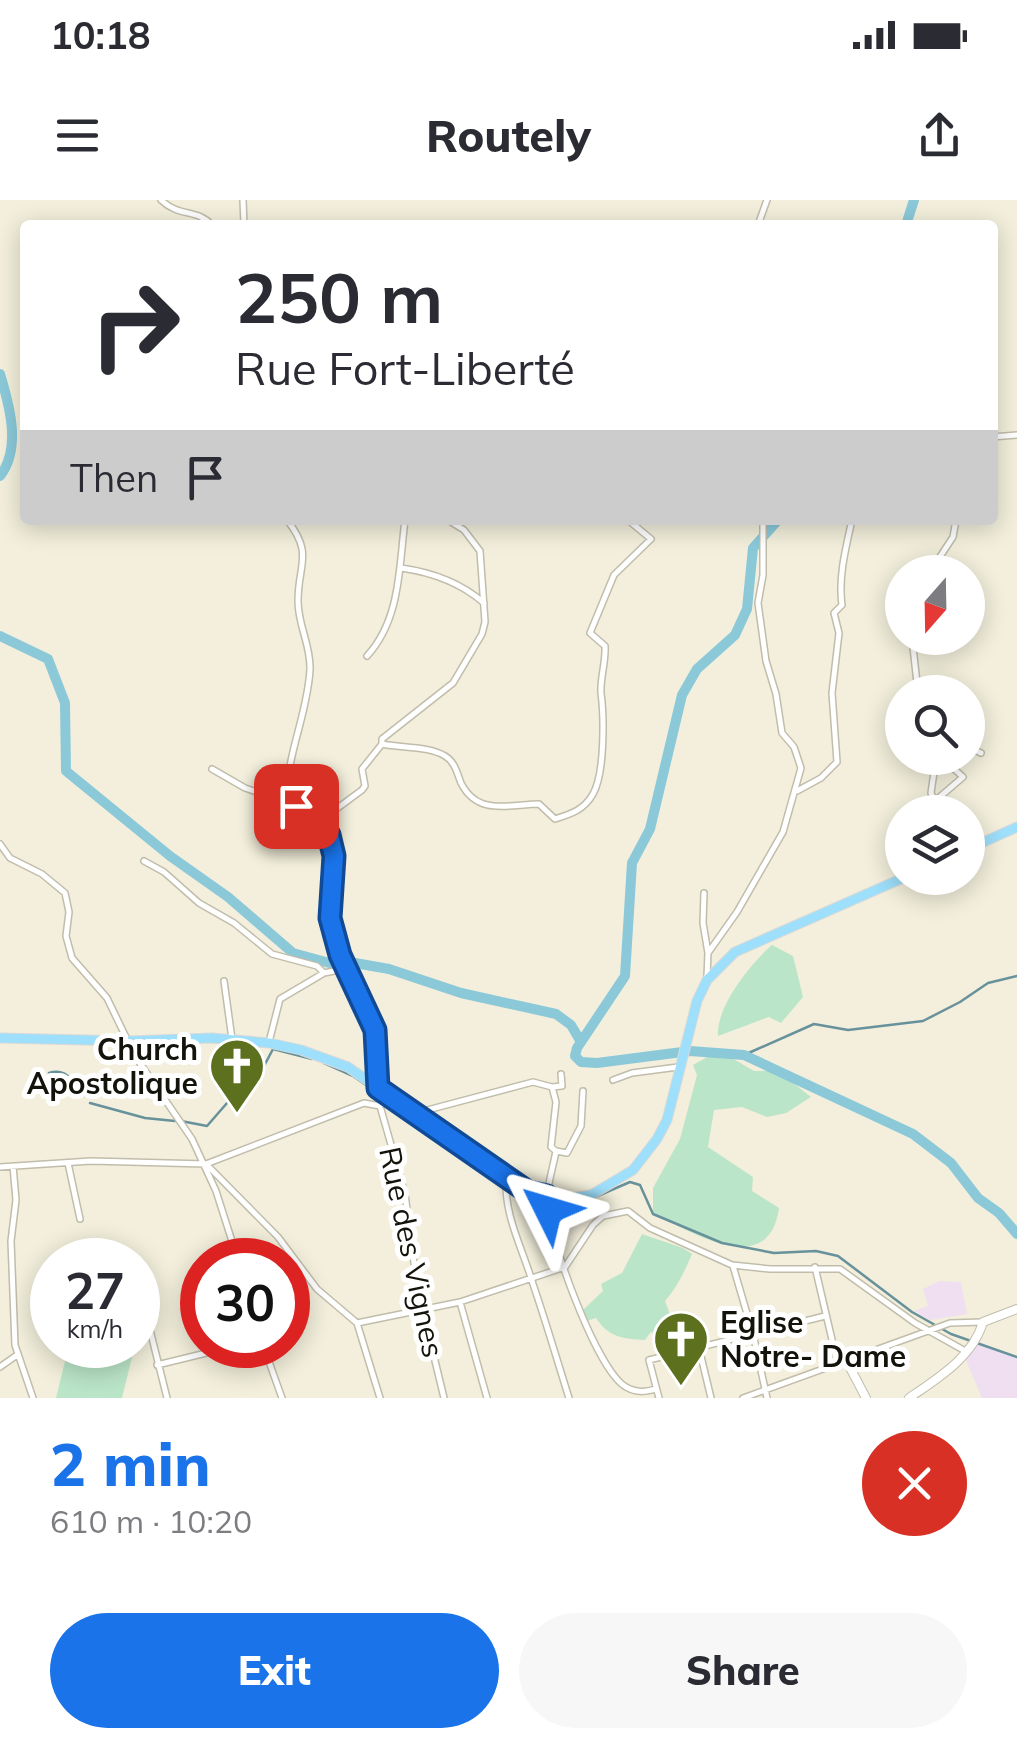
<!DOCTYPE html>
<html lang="en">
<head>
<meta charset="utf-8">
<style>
  body { margin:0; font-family:Mulish,sans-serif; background:#f7f7f7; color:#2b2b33; height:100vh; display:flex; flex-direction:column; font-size:38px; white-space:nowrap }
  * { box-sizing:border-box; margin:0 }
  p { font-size:32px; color:#7c7c81 }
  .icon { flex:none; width:55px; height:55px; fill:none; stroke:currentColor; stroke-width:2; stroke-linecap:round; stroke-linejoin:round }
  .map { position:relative; height:1198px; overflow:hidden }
  .panel { display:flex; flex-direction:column; background:#fff; flex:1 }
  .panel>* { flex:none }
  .guide { position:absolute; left:20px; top:20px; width:978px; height:305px; border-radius:10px; box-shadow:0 5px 25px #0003; background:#fff; color:#2b2b33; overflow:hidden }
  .needle { width:65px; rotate:200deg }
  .buttons { position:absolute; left:885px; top:355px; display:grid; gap:20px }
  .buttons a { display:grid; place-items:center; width:100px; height:100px; border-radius:50%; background:#fff; box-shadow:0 5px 25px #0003; font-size:50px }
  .speed { position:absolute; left:30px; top:1038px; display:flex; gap:20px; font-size:50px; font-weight:700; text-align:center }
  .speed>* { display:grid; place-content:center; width:130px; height:130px; border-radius:50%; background:#fff; box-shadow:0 5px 25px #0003; line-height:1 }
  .speed small { font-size:25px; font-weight:400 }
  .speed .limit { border:15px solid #d22; background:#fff; color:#111 }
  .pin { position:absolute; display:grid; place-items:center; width:85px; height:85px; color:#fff; margin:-42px; border-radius:20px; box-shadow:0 5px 15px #0006 }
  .me { position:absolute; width:110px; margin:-55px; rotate:310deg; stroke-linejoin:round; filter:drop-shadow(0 0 8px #0008) }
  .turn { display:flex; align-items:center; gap:35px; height:210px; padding:0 50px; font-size:45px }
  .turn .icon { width:130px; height:130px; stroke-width:2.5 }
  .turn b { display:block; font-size:70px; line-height:85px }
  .then { display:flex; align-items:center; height:95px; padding:0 50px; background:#0003; gap:20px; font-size:38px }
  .round { display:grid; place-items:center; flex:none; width:105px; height:105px; border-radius:52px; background:#f7f7f7 }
  .head { display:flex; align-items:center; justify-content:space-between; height:170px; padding:0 50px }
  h1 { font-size:60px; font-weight:800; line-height:75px; color:#1a73e8 }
  .primary-button { display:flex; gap:20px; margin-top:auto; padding:20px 50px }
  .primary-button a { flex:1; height:115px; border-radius:60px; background:#1a73e8; color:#fff; font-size:40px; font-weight:800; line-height:115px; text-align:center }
  .primary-button a+a { background:#f7f7f7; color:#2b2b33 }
  .status { display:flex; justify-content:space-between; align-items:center; height:70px; padding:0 50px; background:#fff; direction:ltr }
  .status svg { height:28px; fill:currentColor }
  header { display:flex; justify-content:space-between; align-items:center; height:130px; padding:0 50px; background:#fff; font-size:45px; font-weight:800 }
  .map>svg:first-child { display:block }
  .industrial { fill:#efdff1 }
  .green { fill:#bae5c8 }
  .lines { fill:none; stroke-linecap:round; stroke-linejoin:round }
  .stream { stroke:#67929b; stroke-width:2.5 }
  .river { stroke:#8bc9d9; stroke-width:10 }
  .street-casing { stroke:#c1bdab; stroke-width:8 }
  .secondary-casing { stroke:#c1bdab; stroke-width:10 }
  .primary-casing { stroke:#d9d9d8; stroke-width:11 }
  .street { stroke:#fff; stroke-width:5 }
  .secondary { stroke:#fff; stroke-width:8 }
  .primary { stroke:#9edffb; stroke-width:9 }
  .route-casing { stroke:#114b97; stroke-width:25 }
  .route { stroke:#1a73e8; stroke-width:18 }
  .labels { text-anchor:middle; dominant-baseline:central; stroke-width:10; stroke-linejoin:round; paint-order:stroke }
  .poi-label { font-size:30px; font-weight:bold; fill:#13120b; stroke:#fff; text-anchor:end }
  .street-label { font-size:30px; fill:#13120b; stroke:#fff }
</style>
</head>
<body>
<div class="status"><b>10:18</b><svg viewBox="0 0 49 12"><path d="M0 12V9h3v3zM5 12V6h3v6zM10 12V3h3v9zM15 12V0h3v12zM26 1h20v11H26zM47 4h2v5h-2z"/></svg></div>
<header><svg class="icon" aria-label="menu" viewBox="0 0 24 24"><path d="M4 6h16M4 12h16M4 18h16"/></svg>Routely<svg class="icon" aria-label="share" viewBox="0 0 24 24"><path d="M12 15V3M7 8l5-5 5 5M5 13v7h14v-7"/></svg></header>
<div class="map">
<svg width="1017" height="1198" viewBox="0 0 1017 1198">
  <rect width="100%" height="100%" fill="#f3efdc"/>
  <path class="industrial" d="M 939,1081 L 961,1082 L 967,1114 L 930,1120 L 914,1111 L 928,1106 L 923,1089 Z
    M 980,1142 L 1017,1158 L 1017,1198 L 982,1198 L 965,1158 Z"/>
  <path class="green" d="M 772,745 L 793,756 L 803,797 L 781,823 L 769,817 L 718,836 C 716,807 750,764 772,745 Z
    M 709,856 L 730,857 L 754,871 L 778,871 L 811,897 L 786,913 L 767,917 L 742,907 L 714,910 L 708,947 L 753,977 L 752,991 L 779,1008 C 769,1081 691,1032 653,1013 L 653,988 L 680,939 L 697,875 L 693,865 Z
    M 642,1034 L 683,1048 L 692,1054 C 684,1073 677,1087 665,1101 L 674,1125 L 650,1133 L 645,1140 C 623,1139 608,1137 596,1118 L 587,1121 L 583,1110 L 603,1091 L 601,1084 L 622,1073 Z
    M 69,1145 L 135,1145 L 122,1198 L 56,1198 Z"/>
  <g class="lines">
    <path class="stream" d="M 744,855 L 814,824 L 848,830 L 923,821 L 960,802 L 988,783 L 1017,776
      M 324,863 L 353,876 L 383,897
      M 49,873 C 67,867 74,883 84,896
      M 90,903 L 145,918 L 175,921
      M 399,911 L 432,930
      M 181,921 L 207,926 L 234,895 L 253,887 L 273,849 L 312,859
      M 467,955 L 495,980 L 522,993
      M 593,998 L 630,982 L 640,985 L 653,1014 L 722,1043 L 774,1053 L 816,1051 L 838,1056 L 912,1112 L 951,1134 L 1017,1157"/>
    <path class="river" d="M 906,25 L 914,0
      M 0,174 C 9,204 22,248 0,276
      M 778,320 L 753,348 L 747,409 L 735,435 L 697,469 L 682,495 L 650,629 L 632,663 L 625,776 L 577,848 L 575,856 L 581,862 L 597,863 L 690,851 L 744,855 L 913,934 L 951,963 L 978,998 L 999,1013 L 1017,1034
      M 0,436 L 48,459 L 65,503 L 66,571 L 170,656 L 228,697 L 293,753 L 333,764 L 355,763 L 389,769 L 461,793 L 556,814 L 571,825 L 581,842"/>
    <g class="street-casing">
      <path id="street" d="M 161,0 C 180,18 196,8 212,25
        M 243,0 L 244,25
        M 758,25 L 767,0
        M 992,237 L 1017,235
        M 287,320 C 314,354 298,364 298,401 C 298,426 311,445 310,470 C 307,517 286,554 287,601
        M 401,368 C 430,372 461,383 484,403
        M 930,372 L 953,337 L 956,320
        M 912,438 L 918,492
        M 367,456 C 401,419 399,366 405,320
        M 382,544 C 401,548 429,546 445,556 C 455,562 457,573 461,583 C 478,617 511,604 539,604 L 555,619 C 571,614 584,610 593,594 C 605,573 604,516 601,493 C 600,478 606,462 605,446 L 590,433 L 614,375 L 651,339 L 628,320
        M 968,547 L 981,553
        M 936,558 L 931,593 L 935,601 L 963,577 L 942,558
        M 212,569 L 245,588 L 296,605 L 320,621 L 329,635 L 334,657 L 330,718 L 340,755 L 375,830 L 379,886
        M 797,591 L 821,578 L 837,562 L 832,493 L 839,433 L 834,413 L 842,405 C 838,377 846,347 852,320
        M 320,621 L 362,590 L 365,586 L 362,569 L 382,544 L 382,539 L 453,483 L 482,434 L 485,422 L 480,351 L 464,330 L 448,320
        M 0,644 L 10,658 L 42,674 L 65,693 L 69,712 L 66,736 L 72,758 L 107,798 L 135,856 L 192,939 L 216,991 L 238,1060
        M 144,661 L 164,672 L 199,703 L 234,723 L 272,754 L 317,766 L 324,773
        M 704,693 L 703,723 L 708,753
        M 707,777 L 708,753 L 737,712 L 783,632 L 801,568 L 794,547 L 782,533 L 776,494 L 766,461 L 758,403 L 763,375 L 763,320
        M 224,781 L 232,839
        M 269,842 L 280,799 L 324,773 L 349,768
        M 561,874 L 562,886 L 552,887 L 556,902 L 551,947 L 556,951 C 553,968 546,988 547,1005 C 550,1040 597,1171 626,1187 C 637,1193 645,1192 656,1189
        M 613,880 L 632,873 L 678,867
        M 380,906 L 405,994 L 417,1086 L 444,1198
        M 416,913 L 533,882 L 552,887
        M 556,951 L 567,953 L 581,926 L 583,891
        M 68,963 L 80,1019
        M 13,966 L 16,1000 L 11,1041 L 15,1145 L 33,1198
        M 208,966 L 278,1037 L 317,1089 L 357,1123 L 380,1198
        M 0,967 L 91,961 L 206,964 L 364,903 L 380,906 L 392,899
        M 506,977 C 504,1016 522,1047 533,1084 C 546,1122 557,1160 569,1198
        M 733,1066 L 753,1134 L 767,1198
        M 815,1067 L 837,1161
        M 460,1102 L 487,1198
        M 148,1122 L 167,1198
        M 357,1123 L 460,1102 L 565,1067 L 593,1025 L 603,1016 L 628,1011 L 650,1028 L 732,1065 L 770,1069 L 840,1069 L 915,1123 L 967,1152
        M 263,1145 L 282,1198
        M 699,1148 L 711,1198
        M 157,1165 L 239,1145
        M 0,1167 L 17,1155
        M 659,1198 L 649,1160 L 825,1116
        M 743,1198 L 950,1123 L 983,1122"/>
    </g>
    <g class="secondary-casing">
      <path id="secondary" d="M 846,1160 L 866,1198
        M 909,1198 C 938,1178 973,1157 983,1122 L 1017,1109"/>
    </g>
    <g class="primary-casing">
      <path id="primary" d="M 968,649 L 1017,627
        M 0,838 L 128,841 L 212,838 L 269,843 L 301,850 L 348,867 L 528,992 L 572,998 L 591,995 L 633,970 L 657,939 L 667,920 L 697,801 L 707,780 L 735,752 L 903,678"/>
    </g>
    <use href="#street" class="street"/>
    <use href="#secondary" class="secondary"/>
    <use href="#primary" class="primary"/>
  </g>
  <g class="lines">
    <g class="route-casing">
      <path id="route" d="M 296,606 L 320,620 L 329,635 L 334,656 L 330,718 L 340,755 L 375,830 L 378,888 L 528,992 L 547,996 L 548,1010"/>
    </g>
    <use href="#route" class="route"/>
  </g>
  <defs>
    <g id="church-pin" transform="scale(2.875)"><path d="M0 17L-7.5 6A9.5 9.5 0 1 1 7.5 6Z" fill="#5c701e" stroke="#fff"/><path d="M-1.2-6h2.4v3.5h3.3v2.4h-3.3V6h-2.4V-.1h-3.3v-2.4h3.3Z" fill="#fff"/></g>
  </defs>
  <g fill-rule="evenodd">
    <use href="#church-pin" x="237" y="866"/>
    <use href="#church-pin" x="681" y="1139"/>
  </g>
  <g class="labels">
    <g class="poi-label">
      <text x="198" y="849">Church<tspan x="198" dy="34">Apostolique</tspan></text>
      <text x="720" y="1122" text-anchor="start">Eglise<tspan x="720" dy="34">Notre- Dame</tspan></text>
    </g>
    <g class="street-label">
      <text transform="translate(412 1052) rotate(78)">Rue des Vignes</text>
    </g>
  </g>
</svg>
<div class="buttons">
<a><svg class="needle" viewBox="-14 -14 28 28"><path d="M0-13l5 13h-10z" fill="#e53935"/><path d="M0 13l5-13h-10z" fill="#7c7c81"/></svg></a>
<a><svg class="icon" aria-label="search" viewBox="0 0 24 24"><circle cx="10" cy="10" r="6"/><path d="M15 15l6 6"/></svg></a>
<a><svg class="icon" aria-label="layers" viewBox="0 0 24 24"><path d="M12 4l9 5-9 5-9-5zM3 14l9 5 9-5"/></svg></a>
</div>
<div class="speed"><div>27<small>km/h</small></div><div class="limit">30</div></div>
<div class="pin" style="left:296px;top:606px;background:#d93025"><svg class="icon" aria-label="arrive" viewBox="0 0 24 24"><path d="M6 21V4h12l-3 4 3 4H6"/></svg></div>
<svg class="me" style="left:548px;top:1010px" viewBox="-20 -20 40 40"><path d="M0-17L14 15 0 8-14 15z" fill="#1a73e8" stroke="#fff" stroke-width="4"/></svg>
<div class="guide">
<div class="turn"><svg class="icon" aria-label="right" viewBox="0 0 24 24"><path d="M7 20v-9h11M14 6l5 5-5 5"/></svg><div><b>250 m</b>Rue Fort-Liberté</div></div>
<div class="then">Then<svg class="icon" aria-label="arrive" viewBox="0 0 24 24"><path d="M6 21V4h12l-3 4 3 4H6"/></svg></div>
</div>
</div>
<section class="panel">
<div class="head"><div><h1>2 min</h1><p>610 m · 10:20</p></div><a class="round" style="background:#d93025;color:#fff"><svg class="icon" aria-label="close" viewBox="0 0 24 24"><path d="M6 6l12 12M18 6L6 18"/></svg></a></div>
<div class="primary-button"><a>Exit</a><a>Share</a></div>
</section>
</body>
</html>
